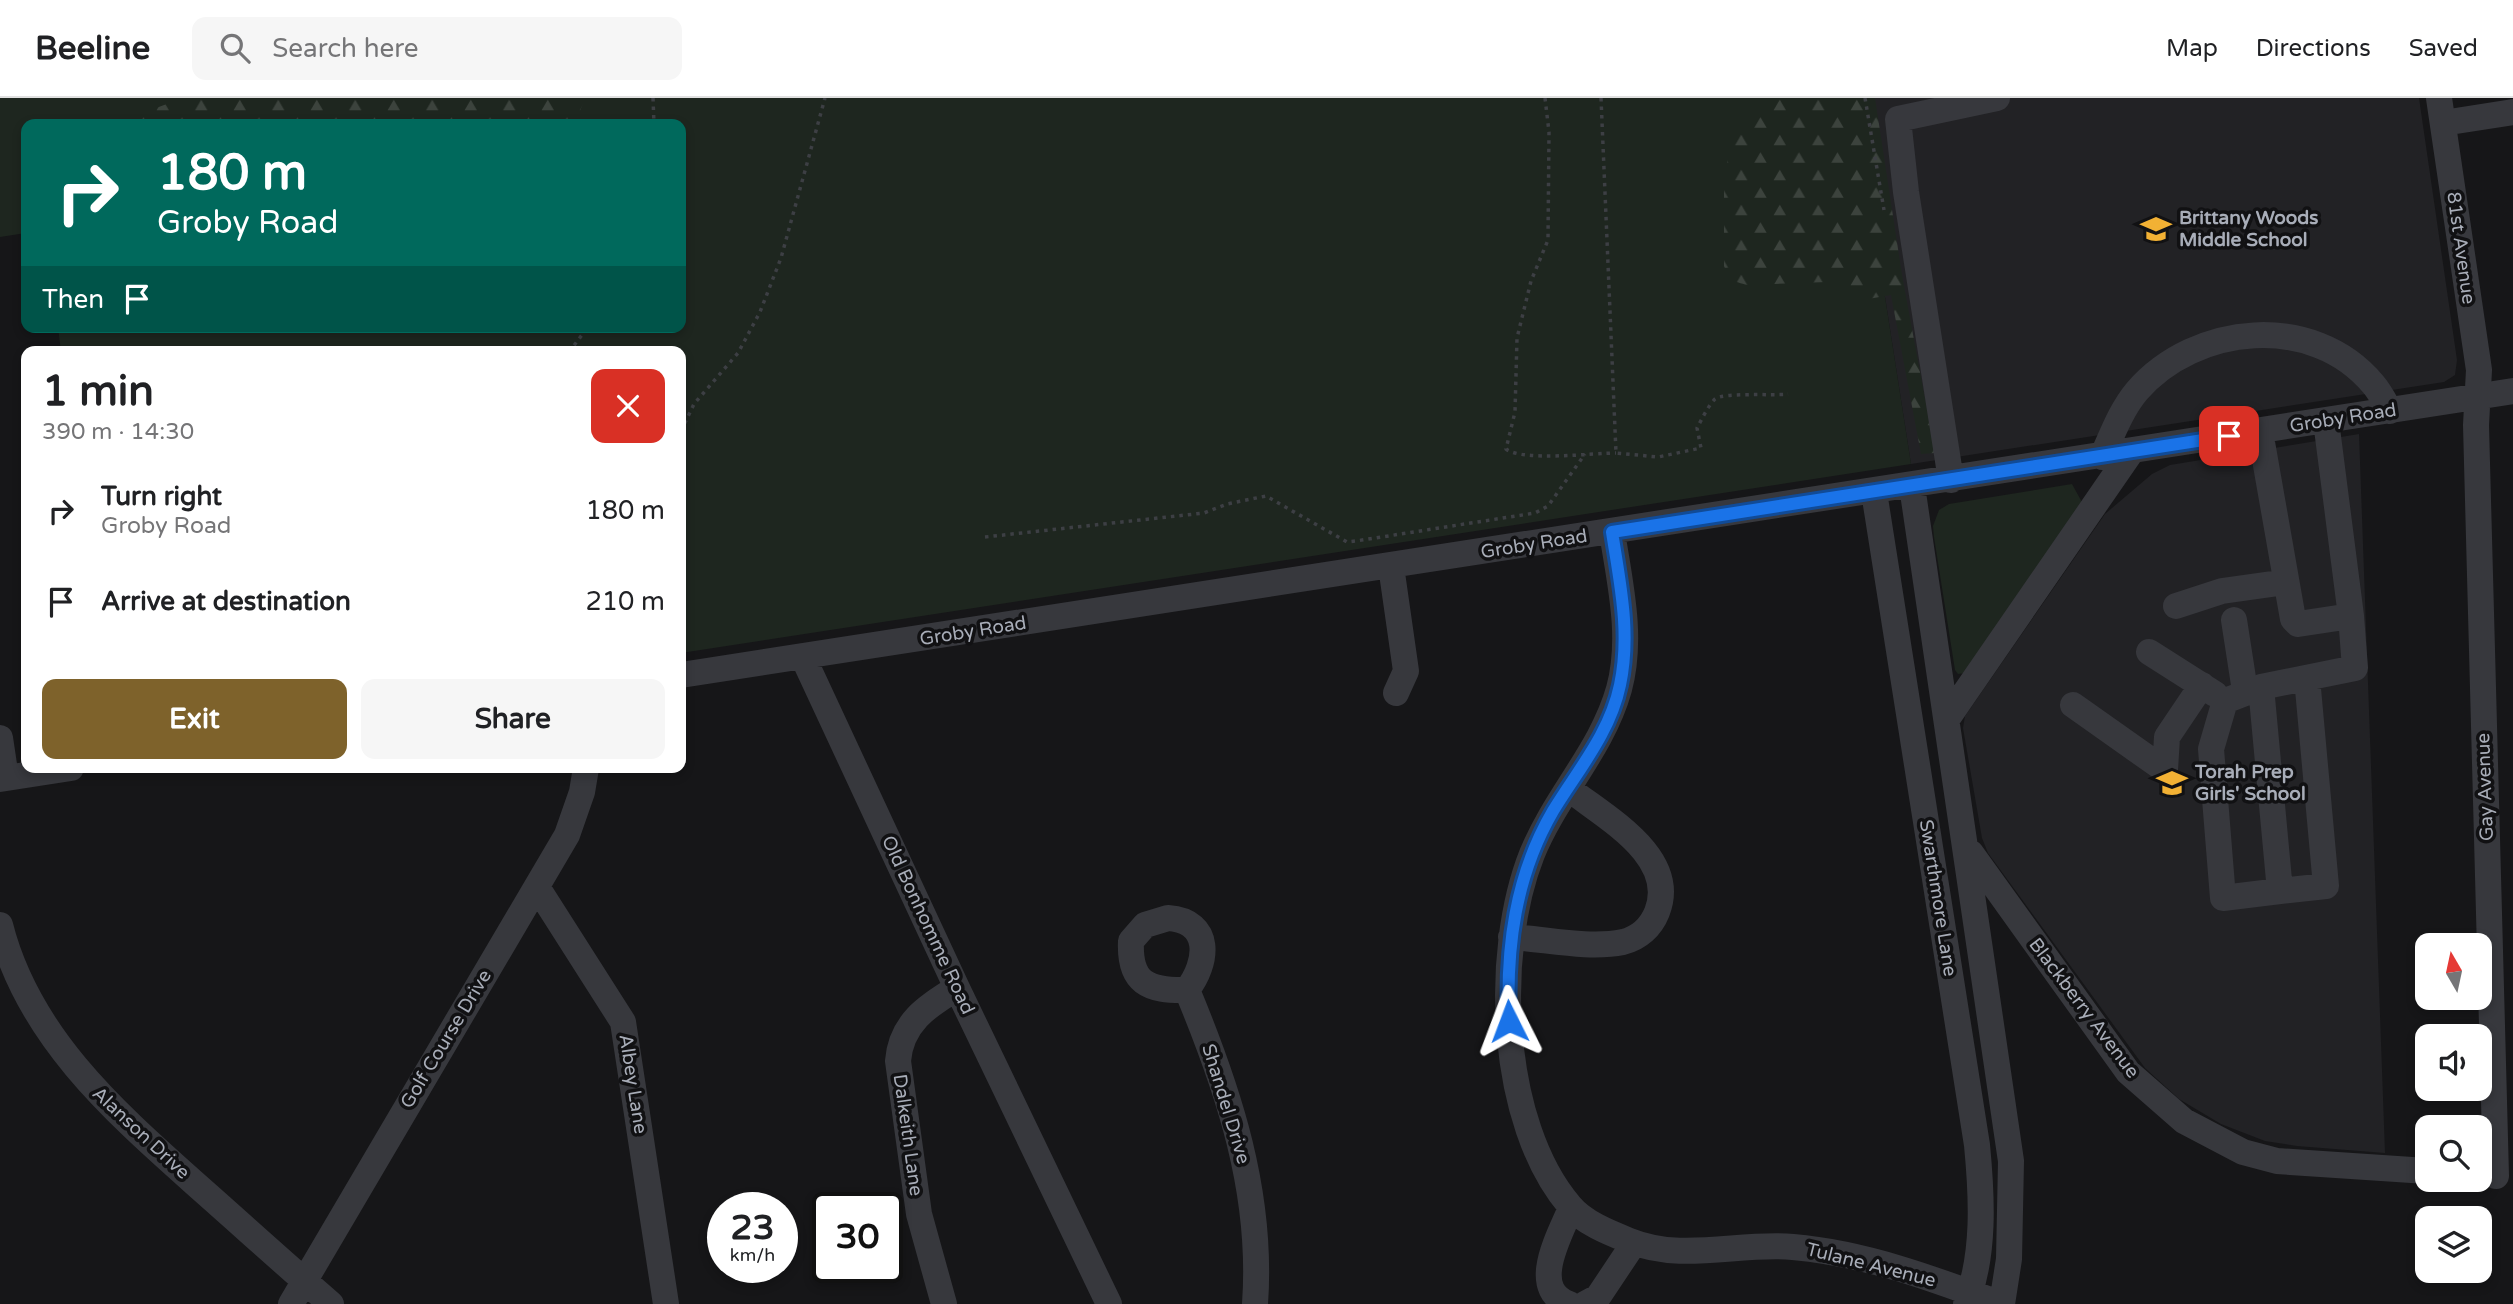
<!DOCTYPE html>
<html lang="en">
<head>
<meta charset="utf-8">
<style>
  body { margin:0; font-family:"Varela Round",sans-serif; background:#f6f6f6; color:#202124; height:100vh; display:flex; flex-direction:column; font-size:26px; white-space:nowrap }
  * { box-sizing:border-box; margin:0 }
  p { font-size:23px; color:#757577 }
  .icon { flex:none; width:38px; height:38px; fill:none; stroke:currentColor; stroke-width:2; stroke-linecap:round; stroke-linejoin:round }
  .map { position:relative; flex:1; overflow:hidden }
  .panel { position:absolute; left:21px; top:248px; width:665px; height:427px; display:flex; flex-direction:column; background:#fff; border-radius:14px; box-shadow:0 4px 10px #0003 }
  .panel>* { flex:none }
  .banner { position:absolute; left:21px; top:21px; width:665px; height:214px; border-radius:14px; box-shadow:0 4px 10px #0003; background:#00695c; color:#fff; overflow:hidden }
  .needle { width:46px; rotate:351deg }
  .tools { position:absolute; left:2415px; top:835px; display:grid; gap:14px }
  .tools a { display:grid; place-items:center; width:77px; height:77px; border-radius:14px; background:#fff; box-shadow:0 4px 10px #0003; font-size:35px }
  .speed { position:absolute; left:707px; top:1094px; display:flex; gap:14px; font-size:35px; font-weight:700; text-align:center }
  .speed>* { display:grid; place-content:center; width:91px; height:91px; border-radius:50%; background:#fff; box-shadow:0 4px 10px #0003; line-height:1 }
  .speed small { font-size:18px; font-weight:400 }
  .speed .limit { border:4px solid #111; border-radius:10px; background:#fff; color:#111 }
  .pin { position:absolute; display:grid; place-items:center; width:60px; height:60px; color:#fff; margin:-30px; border-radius:14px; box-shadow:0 4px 10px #0006 }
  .me { position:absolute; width:77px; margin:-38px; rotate:357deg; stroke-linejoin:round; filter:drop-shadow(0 0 5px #0008) }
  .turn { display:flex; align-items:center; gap:24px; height:147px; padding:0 21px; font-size:32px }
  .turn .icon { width:91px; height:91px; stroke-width:2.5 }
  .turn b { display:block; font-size:49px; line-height:60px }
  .then { display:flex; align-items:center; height:66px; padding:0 21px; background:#0003; gap:14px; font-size:26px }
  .round { display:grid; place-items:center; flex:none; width:74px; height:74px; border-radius:14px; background:#f6f6f6 }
  .headline { display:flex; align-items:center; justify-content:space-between; height:119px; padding:0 21px }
  h1 { font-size:42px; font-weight:700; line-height:52px }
  .primary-button { display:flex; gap:14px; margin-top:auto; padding:14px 21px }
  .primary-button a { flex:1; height:80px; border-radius:14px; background:#7e622b; color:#fff; font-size:28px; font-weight:700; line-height:80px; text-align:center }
  .primary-button a+a { background:#f6f6f6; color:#202124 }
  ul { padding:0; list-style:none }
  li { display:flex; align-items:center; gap:21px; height:91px; padding:0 21px }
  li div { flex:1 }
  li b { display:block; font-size:26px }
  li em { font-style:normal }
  header { display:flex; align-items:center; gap:42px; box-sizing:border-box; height:98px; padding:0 35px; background:#fff; border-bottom:2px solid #e0e0e0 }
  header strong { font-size:33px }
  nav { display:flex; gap:38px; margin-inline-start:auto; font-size:24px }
  .search { width:490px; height:63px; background:#f6f6f6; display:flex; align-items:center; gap:18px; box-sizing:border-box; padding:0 24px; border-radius:14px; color:#757577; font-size:26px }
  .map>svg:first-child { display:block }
  .built { fill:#222225 }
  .green { fill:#1e261f }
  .forest { fill:url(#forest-firs) }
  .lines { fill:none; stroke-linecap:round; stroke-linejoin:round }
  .path { stroke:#3d3f44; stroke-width:3.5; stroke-dasharray:3.5 5; stroke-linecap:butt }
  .minor { stroke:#37383d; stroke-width:26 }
  .route-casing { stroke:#114b97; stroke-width:18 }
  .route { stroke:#1a73e8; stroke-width:12 }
  .labels { text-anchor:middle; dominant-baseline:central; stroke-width:7; stroke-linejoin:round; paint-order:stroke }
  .poi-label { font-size:19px; font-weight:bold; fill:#a8adb8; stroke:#111113; text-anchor:start }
  .street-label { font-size:19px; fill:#a8adb8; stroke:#111113 }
</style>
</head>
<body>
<header>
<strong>Beeline</strong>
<div class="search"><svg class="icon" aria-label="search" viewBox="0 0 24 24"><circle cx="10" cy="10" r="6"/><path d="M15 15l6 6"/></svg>Search here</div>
<nav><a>Map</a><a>Directions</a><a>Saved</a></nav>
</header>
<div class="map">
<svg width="2513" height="1206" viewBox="0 0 2513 1206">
  <defs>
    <pattern id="forest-firs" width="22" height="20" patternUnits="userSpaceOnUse" patternTransform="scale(1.75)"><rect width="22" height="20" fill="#1e261f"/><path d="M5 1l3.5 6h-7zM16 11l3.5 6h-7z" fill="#3c433d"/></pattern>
  </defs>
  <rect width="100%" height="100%" fill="#161618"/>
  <path class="built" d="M 1854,0 L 2419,0 L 2457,262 L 2455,277 L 2444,284 L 1911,366 Z
    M 2359,336 L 2385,1055 L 2297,1048 L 2265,1043 L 2221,1026 L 2179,1001 L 2145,970 L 1988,755 L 1982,740 L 1963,630 L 1965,618 L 2105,416 L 2152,376 L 2170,367 Z"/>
  <path class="green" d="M 0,0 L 1854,0 L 1911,366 L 681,555 L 681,254 L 61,254 L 58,229 L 681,229 L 681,26 L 26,26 L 26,135 L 0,139 Z
    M 2072,386 L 2083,406 L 1965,575 L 1958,576 L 1955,572 L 1934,439 L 1933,428 L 1939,412 L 1949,406 Z"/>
  <path class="forest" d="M 183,0 L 585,0 L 575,26 L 113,26 Z
    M 1766,0 L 1875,0 L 1902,177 L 1935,355 L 1921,356 L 1891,197 L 1851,204 L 1827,184 L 1748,187 C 1733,184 1729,181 1724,168 L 1724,89 L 1729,51 Z"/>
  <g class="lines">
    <path class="path" d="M 653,0 L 654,26
      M 1545,0 L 1549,34 L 1548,142 L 1531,183 L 1517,240 L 1515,314 L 1506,351 C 1523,364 1593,355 1616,355
      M 1601,0 L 1616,355 L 1658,359 L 1701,350 L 1697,330 C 1702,321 1708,308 1715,301 C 1724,294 1773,298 1788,296
      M 1865,0 L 1884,112
      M 569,254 L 588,229
      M 681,333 L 694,306 L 738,255 L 760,214 L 781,160 L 825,0
      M 985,439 L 1204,415 L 1227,406 L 1266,398 L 1347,444 L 1356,443 L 1535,415 L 1548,408 L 1585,356"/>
    <path class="minor" d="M 2439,0 L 2479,272 L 2476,327 L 2496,1078
      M 2443,25 L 2513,14
      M 2260,333 L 2293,521 L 2298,526 L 2351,518 L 2326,323
      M 2102,359 C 2112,337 2121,312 2137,293 C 2195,226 2313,214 2373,286 C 2380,294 2385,304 2390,313
      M 1951,382 L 1906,94 L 1898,21 L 1997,0
      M 1912,388 L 2011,1063 L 2009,1161 L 2002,1206
      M 1874,394 L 1977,1047 C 1982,1099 1985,1156 1966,1206
      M 1612,434 C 1620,486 1633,539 1619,591 C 1602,652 1556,697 1532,756 C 1493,854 1499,1025 1570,1108 C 1584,1125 1610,1135 1630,1143 C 1681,1164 1740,1144 1793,1149 C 1864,1155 1934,1181 2001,1206
      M 1391,468 L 1406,573 L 1396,595
      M 2176,508 L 2222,493 L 2286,484
      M 2234,522 L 2245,593
      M 2149,554 L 2215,596
      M 803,559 L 957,890 L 1109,1206
      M 681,577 L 2513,293
      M 2261,589 L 2225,603 L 2211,651 L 2223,800 L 2280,793 L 2261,589 L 2355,570 L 2351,518
      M 2073,607 L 2165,672 L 2167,639 L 2202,587
      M 1947,621 L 2131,354
      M 0,640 L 6,680
      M 0,681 L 71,670
      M 1971,755 L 2128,974 L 2184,1023 L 2243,1054 L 2277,1063 L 2427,1073
      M 537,789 L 623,924 L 666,1206
      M 2280,793 L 2326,788 L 2307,580
      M 1168,820 C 1213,823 1208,865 1187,892 C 1148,893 1129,885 1131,843 L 1145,827 Z
      M 0,827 C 28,939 116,1015 200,1090 C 243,1128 287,1168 331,1206
      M 1511,839 C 1546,841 1588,851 1623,844 C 1639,840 1651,829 1657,814 C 1679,758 1604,719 1568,690
      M 1187,892 C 1229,993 1263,1095 1255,1206
      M 291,1206 L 567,737 L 582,694 L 586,670
      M 944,1206 L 919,1116 L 898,963 C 901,925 927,908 957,890
      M 1569,1206 C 1528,1191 1560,1137 1571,1110
      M 1585,1206 L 1598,1199 L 1634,1145"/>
  </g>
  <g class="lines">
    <g class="route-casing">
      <path id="route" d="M 1509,923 C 1506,850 1515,778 1553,713 C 1578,672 1610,635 1620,587 C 1631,535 1620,486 1612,434 L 2229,338"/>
    </g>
    <use href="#route" class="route"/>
  </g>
  <defs>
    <g id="school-bare" transform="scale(2.415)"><path d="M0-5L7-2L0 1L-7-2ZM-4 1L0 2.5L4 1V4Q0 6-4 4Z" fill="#f2b134" stroke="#111113" stroke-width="2.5" paint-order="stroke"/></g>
  </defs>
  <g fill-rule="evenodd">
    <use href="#school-bare" x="2156" y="131"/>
    <use href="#school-bare" x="2172" y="685"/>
  </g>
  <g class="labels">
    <g class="poi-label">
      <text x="2179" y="120">Brittany Woods<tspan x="2179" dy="22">Middle School</tspan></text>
      <text x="2195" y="674">Torah Prep<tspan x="2195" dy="22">Girls' School</tspan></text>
    </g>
    <g class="street-label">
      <text transform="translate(2461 150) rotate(82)">81st Avenue</text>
      <text transform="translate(2343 320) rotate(-9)">Groby Road</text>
      <text transform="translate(1534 446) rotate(-9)">Groby Road</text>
      <text transform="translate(973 533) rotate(-9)">Groby Road</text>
      <text transform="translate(2485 689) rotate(-92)">Gay Avenue</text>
      <text transform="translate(1938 800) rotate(81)">Swarthmore Lane</text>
      <text transform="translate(928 827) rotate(65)">Old Bonhomme Road</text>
      <text transform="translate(2084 910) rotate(53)">Blackberry Avenue</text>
      <text transform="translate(446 941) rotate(-59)">Golf Course Drive</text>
      <text transform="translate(633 986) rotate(81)">Albey Lane</text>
      <text transform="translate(1226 1006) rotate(73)">Shandel Drive</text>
      <text transform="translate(141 1035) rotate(43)">Alanson Drive</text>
      <text transform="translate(908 1037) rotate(82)">Dalkeith Lane</text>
      <text transform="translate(1871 1167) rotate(14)">Tulane Avenue</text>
    </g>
  </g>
</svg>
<div class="tools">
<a><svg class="needle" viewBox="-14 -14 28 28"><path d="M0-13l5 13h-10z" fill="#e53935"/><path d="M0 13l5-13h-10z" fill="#757577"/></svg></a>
<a><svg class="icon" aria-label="sound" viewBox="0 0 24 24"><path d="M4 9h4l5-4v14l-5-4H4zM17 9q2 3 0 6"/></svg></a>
<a><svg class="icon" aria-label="search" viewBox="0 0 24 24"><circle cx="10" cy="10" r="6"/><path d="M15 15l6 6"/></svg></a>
<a><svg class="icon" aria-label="layers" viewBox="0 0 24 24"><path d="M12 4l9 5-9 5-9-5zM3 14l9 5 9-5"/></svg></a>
</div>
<div class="speed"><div>23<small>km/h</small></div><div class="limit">30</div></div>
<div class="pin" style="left:2229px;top:338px;background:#d93025"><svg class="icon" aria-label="arrive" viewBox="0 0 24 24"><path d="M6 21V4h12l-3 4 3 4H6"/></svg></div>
<svg class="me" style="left:1509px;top:923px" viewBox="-20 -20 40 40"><path d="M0-17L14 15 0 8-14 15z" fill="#1a73e8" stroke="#fff" stroke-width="4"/></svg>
<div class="banner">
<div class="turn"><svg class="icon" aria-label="right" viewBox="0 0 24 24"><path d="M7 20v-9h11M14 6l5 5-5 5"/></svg><div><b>180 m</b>Groby Road</div></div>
<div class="then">Then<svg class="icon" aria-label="arrive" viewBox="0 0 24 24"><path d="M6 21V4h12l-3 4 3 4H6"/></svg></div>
</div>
<section class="panel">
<div class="headline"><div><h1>1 min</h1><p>390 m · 14:30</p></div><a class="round" style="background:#d93025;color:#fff"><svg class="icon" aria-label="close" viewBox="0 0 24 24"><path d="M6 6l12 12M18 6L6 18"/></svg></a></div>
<ul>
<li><svg class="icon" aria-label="right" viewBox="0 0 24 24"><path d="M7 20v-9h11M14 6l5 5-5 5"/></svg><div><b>Turn right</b><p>Groby Road</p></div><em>180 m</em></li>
<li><svg class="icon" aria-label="arrive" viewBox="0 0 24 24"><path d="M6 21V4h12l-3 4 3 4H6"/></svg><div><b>Arrive at destination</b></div><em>210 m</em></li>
</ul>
<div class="primary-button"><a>Exit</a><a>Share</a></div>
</section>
</div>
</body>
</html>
